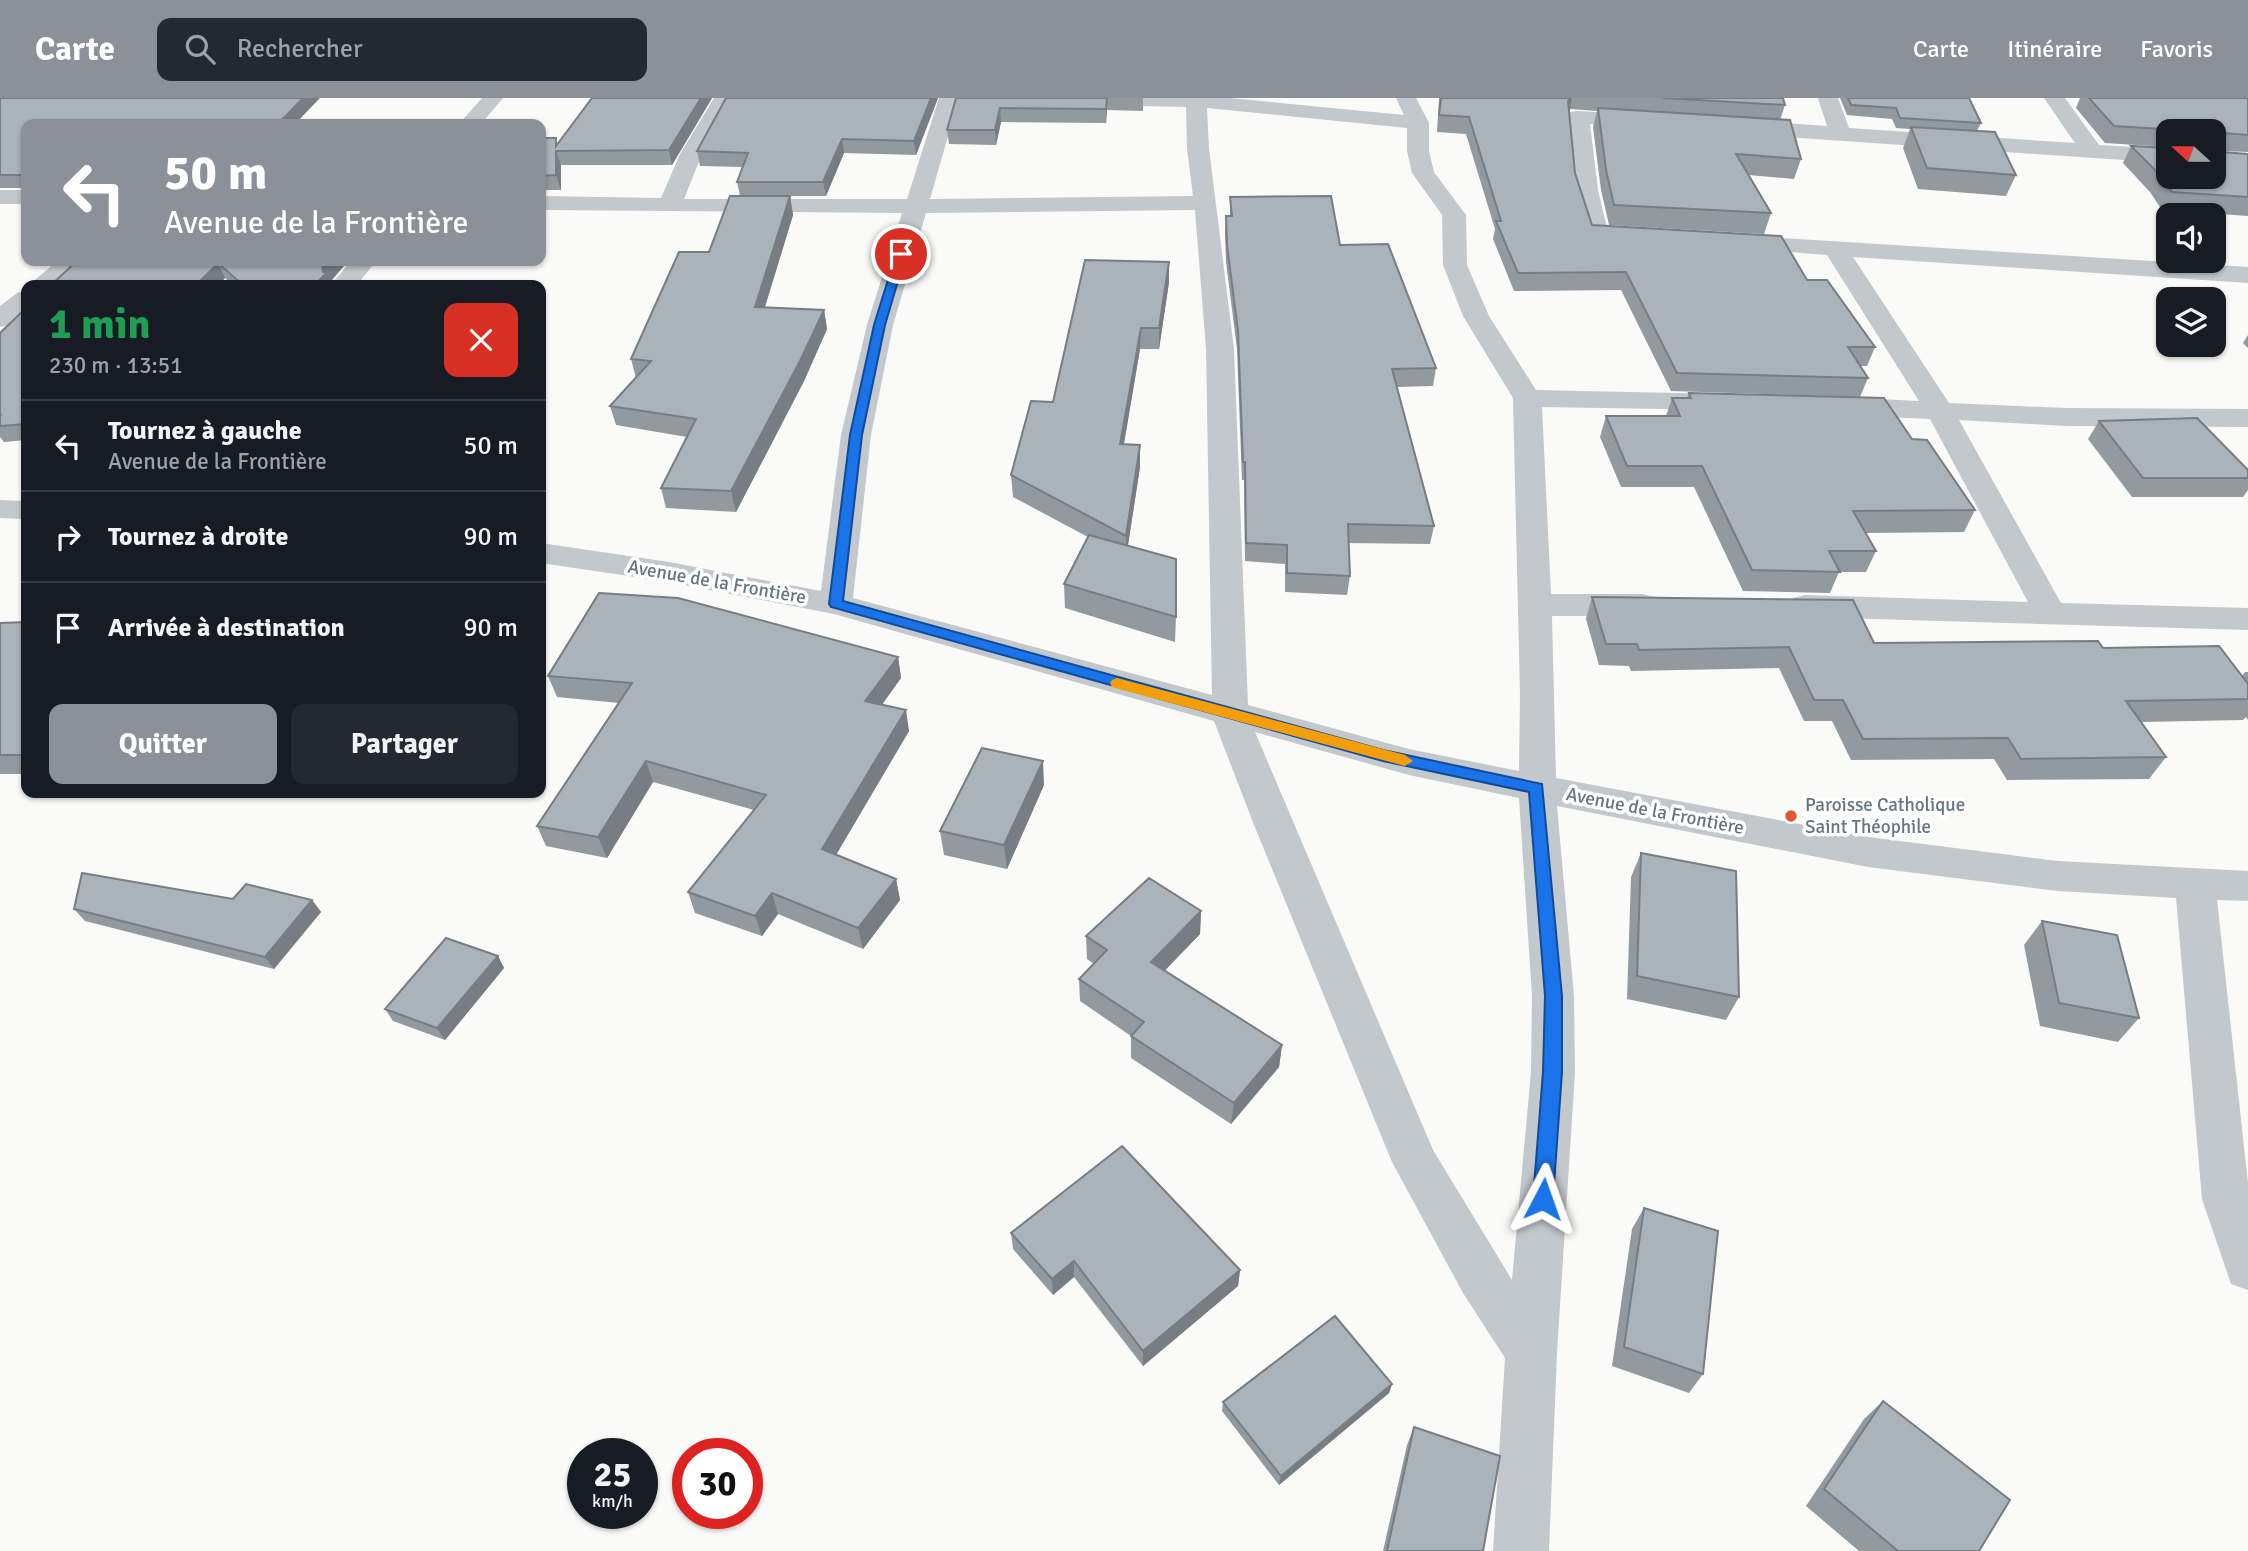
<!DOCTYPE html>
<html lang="fr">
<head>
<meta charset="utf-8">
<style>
  body { margin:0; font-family:Signika,sans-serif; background:#242831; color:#f1f3f6; height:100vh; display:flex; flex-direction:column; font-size:26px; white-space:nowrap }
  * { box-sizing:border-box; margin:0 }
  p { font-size:23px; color:#9ea1a6 }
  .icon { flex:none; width:38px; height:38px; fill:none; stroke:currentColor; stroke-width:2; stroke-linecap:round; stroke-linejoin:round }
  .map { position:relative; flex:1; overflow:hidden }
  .side { position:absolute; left:21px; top:182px; width:525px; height:518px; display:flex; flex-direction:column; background:#171b24; border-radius:14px; box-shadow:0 2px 5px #0004 }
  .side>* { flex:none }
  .hud { position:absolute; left:21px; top:21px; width:525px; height:147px; border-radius:14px; box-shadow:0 2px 5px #0004; background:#8c9099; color:#fff; overflow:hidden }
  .needle { width:46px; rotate:291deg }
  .controls { position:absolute; left:2156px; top:21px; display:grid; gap:14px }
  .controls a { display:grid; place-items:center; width:70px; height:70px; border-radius:14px; background:#171b24; box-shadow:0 2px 5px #0004; font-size:35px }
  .speed { position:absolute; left:567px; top:1340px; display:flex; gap:14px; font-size:35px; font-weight:700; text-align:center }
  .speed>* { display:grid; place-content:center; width:91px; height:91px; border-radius:50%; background:#171b24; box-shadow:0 2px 5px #0004; line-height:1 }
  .speed small { font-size:18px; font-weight:400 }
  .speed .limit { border:10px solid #d22; background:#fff; color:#111 }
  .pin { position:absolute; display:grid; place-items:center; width:60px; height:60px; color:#fff; margin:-30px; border:4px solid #fff; border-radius:50%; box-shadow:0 2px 7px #0007 }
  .me { position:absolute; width:77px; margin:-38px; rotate:4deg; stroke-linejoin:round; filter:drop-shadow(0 0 5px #0008) }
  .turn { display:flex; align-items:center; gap:24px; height:147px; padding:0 28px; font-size:32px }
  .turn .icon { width:91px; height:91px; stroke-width:2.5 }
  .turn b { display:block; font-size:49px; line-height:60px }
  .round { display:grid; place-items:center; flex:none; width:74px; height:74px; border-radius:14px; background:#242831 }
  .headline { display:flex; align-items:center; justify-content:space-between; height:119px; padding:0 28px }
  h1 { font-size:42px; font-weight:800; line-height:52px; color:#1e9e55 }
  .primary-button { display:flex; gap:14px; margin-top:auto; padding:14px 28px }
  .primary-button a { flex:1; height:80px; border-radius:14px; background:#8c9099; color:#fff; font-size:28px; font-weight:800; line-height:80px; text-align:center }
  .primary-button a+a { background:#242831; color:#f1f3f6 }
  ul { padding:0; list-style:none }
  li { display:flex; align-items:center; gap:21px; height:91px; padding:0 28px; border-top:2px solid #363941 }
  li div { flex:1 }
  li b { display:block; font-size:26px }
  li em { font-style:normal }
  header { display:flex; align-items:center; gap:42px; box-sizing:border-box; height:98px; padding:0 35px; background:#8c9099; color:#fff }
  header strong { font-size:33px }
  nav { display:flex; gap:38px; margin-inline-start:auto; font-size:24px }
  .search { width:490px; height:63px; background:#242831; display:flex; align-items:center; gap:18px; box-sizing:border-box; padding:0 24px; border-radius:14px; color:#9ea1a6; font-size:26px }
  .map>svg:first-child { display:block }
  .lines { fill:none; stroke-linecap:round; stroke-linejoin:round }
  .minor { fill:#c3c8cc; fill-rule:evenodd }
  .wall { fill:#929a9f }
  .shaded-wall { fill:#777d82 }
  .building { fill:#aab3b9; stroke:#777d82; stroke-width:2 }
  .route { fill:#1a73e8; stroke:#114b97; stroke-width:2 }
  .slow { fill:#f59e0b }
  .poi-dot { fill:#e4572e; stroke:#fff; stroke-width:2.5 }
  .labels { text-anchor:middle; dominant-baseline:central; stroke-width:7; stroke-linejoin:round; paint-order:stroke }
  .street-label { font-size:19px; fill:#657683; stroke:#fff }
  .poi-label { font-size:19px; fill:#657683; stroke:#fff; text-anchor:start }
</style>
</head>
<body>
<header>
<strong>Carte</strong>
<div class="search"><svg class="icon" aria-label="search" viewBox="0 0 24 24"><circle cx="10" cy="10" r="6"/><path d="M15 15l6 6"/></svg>Rechercher</div>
<nav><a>Carte</a><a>Itinéraire</a><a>Favoris</a></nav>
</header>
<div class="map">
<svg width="2248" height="1453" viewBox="0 0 2248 1453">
  <rect width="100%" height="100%" fill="#fafaf8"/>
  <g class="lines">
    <path class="minor" d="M 482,0 L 503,0 L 481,26 L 459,26 Z
      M 714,0 L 734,0 L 702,56 L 684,101 L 907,101 L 939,0 L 959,0 L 930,101 L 1193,98 L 1187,51 L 1186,9 L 1044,6 L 1037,4 L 1034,0 L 1230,0 L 1404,17 L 1396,0 L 1416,0 L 1429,25 L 1429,53 L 1434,74 L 1466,117 L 1467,167 L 1489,218 L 1536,292 L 1725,296 L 1735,298 L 1739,304 L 1735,310 L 1725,312 L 1542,309 L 1551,496 L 1643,496 L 1655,499 L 1660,507 L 1655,515 L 1643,518 L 1552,518 L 1556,680 L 1868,739 L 2058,763 L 2248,773 L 2248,803 L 2217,802 L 2248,1085 L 2248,1192 L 2231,1186 L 2202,1101 L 2176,800 L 2058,793 L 1868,769 L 1557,708 L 1574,898 L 1575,974 L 1557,1254 L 1549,1453 L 1493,1453 L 1505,1260 L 1463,1195 L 1392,1064 L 1254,727 L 1214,623 L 834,516 L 669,484 L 541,465 L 541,445 L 669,464 L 821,493 L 841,337 L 867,227 L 902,115 L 541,112 L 541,98 L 661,100 L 680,56 ZM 1207,10 L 1407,30 L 1407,53 L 1412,75 L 1442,117 L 1443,167 L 1463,218 L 1513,300 L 1520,597 L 1519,673 L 1409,651 L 1248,607 L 1234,251 L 1209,51 ZM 1195,112 L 1206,251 L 1212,597 L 853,500 L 871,337 L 893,227 L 926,115 ZM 1255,634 L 1409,677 L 1519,700 L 1532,898 L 1531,974 L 1512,1182 L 1433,1052 Z
      M 1818,0 L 1838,0 L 1849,30 L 2075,45 L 2044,0 L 2065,0 L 2099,47 L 2168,51 L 2168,65 L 1741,36 L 1733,34 L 1730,29 L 1733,24 L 1741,22 L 1827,28 Z
      M 1578,13 L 1646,17 L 1654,18 L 1657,23 L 1654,28 L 1646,29 L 1590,26 L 1598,92 L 1607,130 L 1648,134 L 1651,139 L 1648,144 C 1630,149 1606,147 1588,142 L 1585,137 L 1574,92 L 1567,19 L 1570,14 Z
      M 0,92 L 26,92 L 26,106 L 0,106 Z
      M 1735,137 L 2248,169 L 2248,185 L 1853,159 L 1949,305 L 2066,310 L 2248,311 L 2248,329 L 2066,328 L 1959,322 L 2061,505 L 2248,510 L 2248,532 L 1805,519 L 1793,516 L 1788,508 L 1793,500 L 1805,497 L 2028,504 L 1930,321 L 1837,317 L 1827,314 L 1823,308 L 1827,302 L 1837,299 L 1919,303 L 1827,157 L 1726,149 L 1723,144 L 1726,139 Z
      M 57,163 L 84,163 L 57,187 L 29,187 Z
      M 351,163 L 376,163 L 357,187 L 331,187 Z
      M 26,192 L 26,213 L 9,227 L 0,229 L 0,208 L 17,195 Z
      M 0,402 L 26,403 L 26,421 L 0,420 Z"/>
  </g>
  <path class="wall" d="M 0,0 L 26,26 L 26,90 L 0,90 Z
    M 712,0 L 672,67 L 561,67 L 561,92 L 541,92 L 541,40 L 558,46 Z
    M 726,0 L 938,0 L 916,57 L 844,55 L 826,98 L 788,98 L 790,98 L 793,117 L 765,209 L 824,212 L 827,231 L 804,283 L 736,414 L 666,410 L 661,390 L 687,339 L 616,327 L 610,308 L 636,280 L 631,261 L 709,154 L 740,98 L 737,84 L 742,69 L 700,68 L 697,53 Z
    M 956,0 L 1143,0 L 1143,13 L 1107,12 L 1106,25 L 1001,24 L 996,47 L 949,46 L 947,32 Z
    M 1439,0 L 1783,0 L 1785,7 L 1780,22 L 1801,61 L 1794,81 L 1748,77 L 1771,115 L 1764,136 L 1609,127 L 1601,92 L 1593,29 L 1597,13 L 1570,11 L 1569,12 L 1575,75 L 1592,127 L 1807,182 L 1875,249 L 1867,268 L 1860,268 L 1868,280 L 1860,299 L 1671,293 L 1621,192 L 1514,193 L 1493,141 L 1495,131 L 1466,36 L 1437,34 Z
    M 1840,0 L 1969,0 L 1981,25 L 1977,33 L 2016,77 L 2006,98 L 1918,91 L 1903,50 L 1910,31 L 1896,30 L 1892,21 L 1847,17 Z
    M 2080,0 L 2248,0 L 2248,54 L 2222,53 L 2222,54 L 2248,56 L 2248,118 L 2162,112 L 2150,94 L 2123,65 L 2131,48 L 2168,79 L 2214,33 L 2168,33 L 2168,49 L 2105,45 L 2076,10 Z
    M 1230,99 L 1340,147 L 1436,270 L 1433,288 L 1397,289 L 1434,428 L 1430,446 L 1348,445 L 1350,478 L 1347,497 L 1285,494 L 1285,466 L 1245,463 L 1244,382 L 1242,382 L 1237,251 L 1226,164 L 1225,135 L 1226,118 L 1230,118 Z
    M 77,163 L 348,163 L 331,183 L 332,187 L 233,187 L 225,180 Z
    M 1169,184 L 1159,251 L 1140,251 L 1124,346 L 1140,347 L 1140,369 L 1128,447 L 1176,519 L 1175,544 L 1065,510 L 1064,486 L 1088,439 L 1013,399 L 1011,377 L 1053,304 Z
    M 26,210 L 26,342 L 4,344 L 0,339 L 0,235 Z
    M 2248,237 L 2248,250 L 2243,245 Z
    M 1689,295 L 1912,341 L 1975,412 L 1964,434 L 1866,435 L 1876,453 L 1866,474 L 1839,474 L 1830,495 L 1743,493 L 1694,389 L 1621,389 L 1600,339 L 1606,318 L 1666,318 L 1672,300 L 1687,300 Z
    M 2099,323 L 2248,372 L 2248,392 L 2243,399 L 2132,399 L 2088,341 Z
    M 1592,499 L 1874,545 L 2103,550 L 2242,578 L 2245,574 L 2248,574 L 2248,622 L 2246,619 L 2243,622 L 2141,624 L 2166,659 L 2149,681 L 2007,682 L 1994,661 L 1851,662 L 1832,623 L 1804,623 L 1779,570 L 1631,573 L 1629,568 L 1599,567 L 1586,521 Z
    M 26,524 L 26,676 L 0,676 L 0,525 Z
    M 898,559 L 901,580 L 882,607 L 909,633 L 836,757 L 896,781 L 900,802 L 863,851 L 778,816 L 762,838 L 695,815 L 688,794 L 754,712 L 653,684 L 607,760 L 546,748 L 537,728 L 619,605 L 557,599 L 548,578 Z
    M 1044,687 L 1007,771 L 944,757 L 940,733 Z
    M 1641,755 L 1739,899 L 1726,922 L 1627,901 L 1631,779 Z
    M 233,801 L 312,802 L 321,814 L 274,871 L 85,823 L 74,811 Z
    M 1201,813 L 1200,836 L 1165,872 L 1282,947 L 1279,969 L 1231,1026 L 1131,960 L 1131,938 L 1080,903 L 1079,881 L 1094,866 L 1087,861 L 1086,838 Z
    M 2042,823 L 2139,920 L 2118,944 L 2040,928 L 2024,847 Z
    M 498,858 L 504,870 L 445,942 L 393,923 L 385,911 Z
    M 1644,1110 L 1703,1276 L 1689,1295 L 1612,1268 L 1632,1131 Z
    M 1011,1135 L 1240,1172 L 1238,1188 L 1143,1268 L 1074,1179 L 1053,1197 L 1013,1151 Z
    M 1392,1286 L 1389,1295 L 1279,1387 L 1222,1313 L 1223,1304 Z
    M 1883,1303 L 1979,1453 L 1859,1453 L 1806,1408 L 1864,1321 Z
    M 1414,1329 L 1483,1453 L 1383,1453 L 1407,1347 Z"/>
  <path class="shaded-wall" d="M 303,0 L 320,0 L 295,26 L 278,26 Z
    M 701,0 L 712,0 L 672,67 L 669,52 Z
    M 931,0 L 938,0 L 916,57 L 914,43 Z
    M 1107,0 L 1107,12 L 1106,25 L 1106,11 Z
    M 1570,0 L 1572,0 L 1570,11 L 1564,19 L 1568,3 Z
    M 1000,10 L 1001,24 L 996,47 L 995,32 Z
    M 842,41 L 844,55 L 826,98 L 823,84 Z
    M 556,53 L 561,67 L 561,92 L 556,77 Z
    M 790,98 L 793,117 L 759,228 L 755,209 Z
    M 329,163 L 348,163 L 331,183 L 332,187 L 315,187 L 323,174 L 322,170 Z
    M 1169,164 L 1169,184 L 1159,251 L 1159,230 Z
    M 218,165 L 225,180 L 219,187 L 196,187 Z
    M 824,212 L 827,231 L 804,283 L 736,414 L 731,393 Z
    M 1141,230 L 1140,251 L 1120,368 L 1120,346 Z
    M 1140,347 L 1140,369 L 1126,460 L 1126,438 Z
    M 898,559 L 901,580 L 869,624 L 865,603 Z
    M 906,612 L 909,633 L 827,772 L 822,751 Z
    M 646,663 L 653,684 L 607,760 L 598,739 Z
    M 1043,663 L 1044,687 L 1007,771 L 1004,747 Z
    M 896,781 L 900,802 L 863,851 L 858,830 Z
    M 772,795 L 778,816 L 762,838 L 755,818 Z
    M 312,802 L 321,814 L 274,871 L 265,859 Z
    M 1201,813 L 1200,836 L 1151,887 L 1151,864 Z
    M 498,858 L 504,870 L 445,942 L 437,930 Z
    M 1282,947 L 1279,969 L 1231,1026 L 1234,1005 Z
    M 1074,1163 L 1074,1179 L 1053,1197 L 1052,1181 Z
    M 1240,1172 L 1238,1188 L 1143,1268 L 1143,1253 Z
    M 1392,1286 L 1389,1295 L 1279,1387 L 1281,1378 Z"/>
  <path class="building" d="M 0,0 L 303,0 L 278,26 L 26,26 L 26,77 L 0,77 Z
    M 592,0 L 701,0 L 669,52 L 556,53 L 556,77 L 541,78 L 541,40 L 556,40 L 556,48 Z
    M 726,0 L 931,0 L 914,43 L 842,41 L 823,84 L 737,84 L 748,55 L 697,53 Z
    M 956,0 L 1107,0 L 1106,11 L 1000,10 L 995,32 L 947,32 Z
    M 1441,0 L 1570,0 L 1568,3 L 1575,75 L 1592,127 L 1781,138 L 1807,182 L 1827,182 L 1875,249 L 1848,249 L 1868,280 L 1677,275 L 1626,174 L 1518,175 L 1496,123 L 1501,123 L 1469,19 L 1439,17 Z
    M 1663,0 L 1783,0 L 1785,7 Z
    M 1848,0 L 1969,0 L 1981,25 L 1900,20 L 1896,10 L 1851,7 Z
    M 2089,0 L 2248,0 L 2248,37 L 2224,35 L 2221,38 L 2222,54 L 2248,56 L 2248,99 L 2172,94 L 2159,76 L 2131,48 L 2168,50 L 2168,79 L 2214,79 L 2214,33 L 2179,33 L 2179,32 L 2114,28 Z
    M 1598,10 L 1790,22 L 1801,61 L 1736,56 L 1771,115 L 1614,107 L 1606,72 Z
    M 1911,29 L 1995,34 L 2016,77 L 1927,70 Z
    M 730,98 L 790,98 L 755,209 L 824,212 L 800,263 L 731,393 L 661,390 L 696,321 L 610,308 L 651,263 L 631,261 L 679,154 L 709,154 Z
    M 1331,98 L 1340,147 L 1388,146 L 1436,270 L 1392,271 L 1434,428 L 1348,426 L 1350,478 L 1287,475 L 1287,447 L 1246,445 L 1245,364 L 1243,364 L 1238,233 L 1227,147 L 1226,118 L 1232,118 L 1230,99 Z
    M 1085,162 L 1169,164 L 1159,230 L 1141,230 L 1120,346 L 1140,347 L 1126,438 L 1011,377 L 1031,303 L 1053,304 Z
    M 77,163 L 329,163 L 322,170 L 323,174 L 327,174 L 315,187 L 243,187 L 218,165 L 196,187 L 51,187 Z
    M 26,210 L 26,326 L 0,328 L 0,319 L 1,317 L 0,317 L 0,235 Z
    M 1689,295 L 1884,300 L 1912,341 L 1927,342 L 1975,412 L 1853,413 L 1876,453 L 1829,453 L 1840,474 L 1752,472 L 1702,368 L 1627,368 L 1606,318 L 1680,318 L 1672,300 L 1691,300 Z
    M 2197,320 L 2248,372 L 2248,380 L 2143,380 L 2099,323 Z
    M 1089,437 L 1176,461 L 1176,519 L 1064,486 Z
    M 599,495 L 678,500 L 898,559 L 865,603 L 906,612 L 822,751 L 896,781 L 858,830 L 772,795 L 755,818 L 688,794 L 766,697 L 646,663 L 598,739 L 537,728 L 632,585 L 548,578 Z
    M 1592,499 L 1853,502 L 1874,545 L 2098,543 L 2103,550 L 2219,548 L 2248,586 L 2248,601 L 2126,603 L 2166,659 L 2021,661 L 2008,640 L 1863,641 L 1843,602 L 1814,602 L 1789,549 L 1639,552 L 1637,546 L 1606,546 Z
    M 26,524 L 26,657 L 0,657 L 0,525 Z
    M 982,650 L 1043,663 L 1004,747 L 940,733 Z
    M 1641,755 L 1736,773 L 1739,899 L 1637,878 Z
    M 82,775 L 233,801 L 246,786 L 312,802 L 265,859 L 74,811 Z
    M 1149,780 L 1201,813 L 1151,864 L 1282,947 L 1234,1005 L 1131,938 L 1144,924 L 1079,881 L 1107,852 L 1086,838 Z
    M 2042,823 L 2117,837 L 2139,920 L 2059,905 Z
    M 446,840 L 498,858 L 437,930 L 385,911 Z
    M 1122,1048 L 1240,1172 L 1143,1253 L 1074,1163 L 1052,1181 L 1011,1135 Z
    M 1644,1110 L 1718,1133 L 1703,1276 L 1624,1249 Z
    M 1335,1218 L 1392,1286 L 1281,1378 L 1223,1304 Z
    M 1883,1303 L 2010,1402 L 1979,1453 L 1898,1453 L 1824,1391 Z
    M 1414,1329 L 1500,1358 L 1483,1453 L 1387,1453 Z"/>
  <path class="route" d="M 901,153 L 906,156 L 885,227 L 862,337 L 843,503 L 1383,652 L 1542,686 L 1562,898 L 1562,974 L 1553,1101 L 1550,1107 L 1543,1110 L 1536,1107 L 1533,1101 L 1543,974 L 1545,898 L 1529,694 L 1383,663 L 831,509 L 829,506 L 850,337 L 874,227 L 896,156 Z"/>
  <path class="slow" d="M 1117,580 L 1405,657 L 1413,663 L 1405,668 L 1112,589 L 1110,585 L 1112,582 Z"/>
  <circle class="poi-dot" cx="1791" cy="718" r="7"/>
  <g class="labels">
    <g class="street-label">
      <text transform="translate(717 484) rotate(10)">Avenue de la Frontière</text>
      <text transform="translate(1655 713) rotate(11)">Avenue de la Frontière</text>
    </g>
    <g class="poi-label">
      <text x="1805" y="707">Paroisse Catholique<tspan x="1805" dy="22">Saint Théophile</tspan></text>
    </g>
  </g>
</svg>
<div class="controls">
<a><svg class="needle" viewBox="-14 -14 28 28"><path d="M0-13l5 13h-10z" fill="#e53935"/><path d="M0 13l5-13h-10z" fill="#9ea1a6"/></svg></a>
<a><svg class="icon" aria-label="sound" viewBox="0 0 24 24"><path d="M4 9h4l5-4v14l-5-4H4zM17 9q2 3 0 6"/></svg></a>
<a><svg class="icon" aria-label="layers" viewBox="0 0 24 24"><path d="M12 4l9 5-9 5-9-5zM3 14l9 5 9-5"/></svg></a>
</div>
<div class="speed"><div>25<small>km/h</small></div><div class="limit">30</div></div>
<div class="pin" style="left:901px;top:156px;background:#d93025"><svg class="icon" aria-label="arrive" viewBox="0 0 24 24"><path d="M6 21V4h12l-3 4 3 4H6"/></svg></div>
<svg class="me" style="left:1543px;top:1101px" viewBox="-20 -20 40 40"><path d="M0-17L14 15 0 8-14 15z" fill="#1a73e8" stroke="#fff" stroke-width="4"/></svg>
<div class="hud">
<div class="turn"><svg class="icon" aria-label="left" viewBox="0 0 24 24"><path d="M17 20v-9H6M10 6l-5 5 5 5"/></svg><div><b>50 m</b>Avenue de la Frontière</div></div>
</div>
<section class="side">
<div class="headline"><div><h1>1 min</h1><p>230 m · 13:51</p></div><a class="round" style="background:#d93025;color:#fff"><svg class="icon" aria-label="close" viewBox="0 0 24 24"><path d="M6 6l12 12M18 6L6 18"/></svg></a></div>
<ul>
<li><svg class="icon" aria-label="left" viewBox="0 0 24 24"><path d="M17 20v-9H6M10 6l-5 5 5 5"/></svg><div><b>Tournez à gauche</b><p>Avenue de la Frontière</p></div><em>50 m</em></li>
<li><svg class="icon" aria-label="right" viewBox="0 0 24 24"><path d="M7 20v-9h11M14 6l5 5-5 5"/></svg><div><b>Tournez à droite</b></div><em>90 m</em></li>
<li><svg class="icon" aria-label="arrive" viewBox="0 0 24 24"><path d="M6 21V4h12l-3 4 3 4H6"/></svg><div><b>Arrivée à destination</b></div><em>90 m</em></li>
</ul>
<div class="primary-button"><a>Quitter</a><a>Partager</a></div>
</section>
</div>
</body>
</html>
